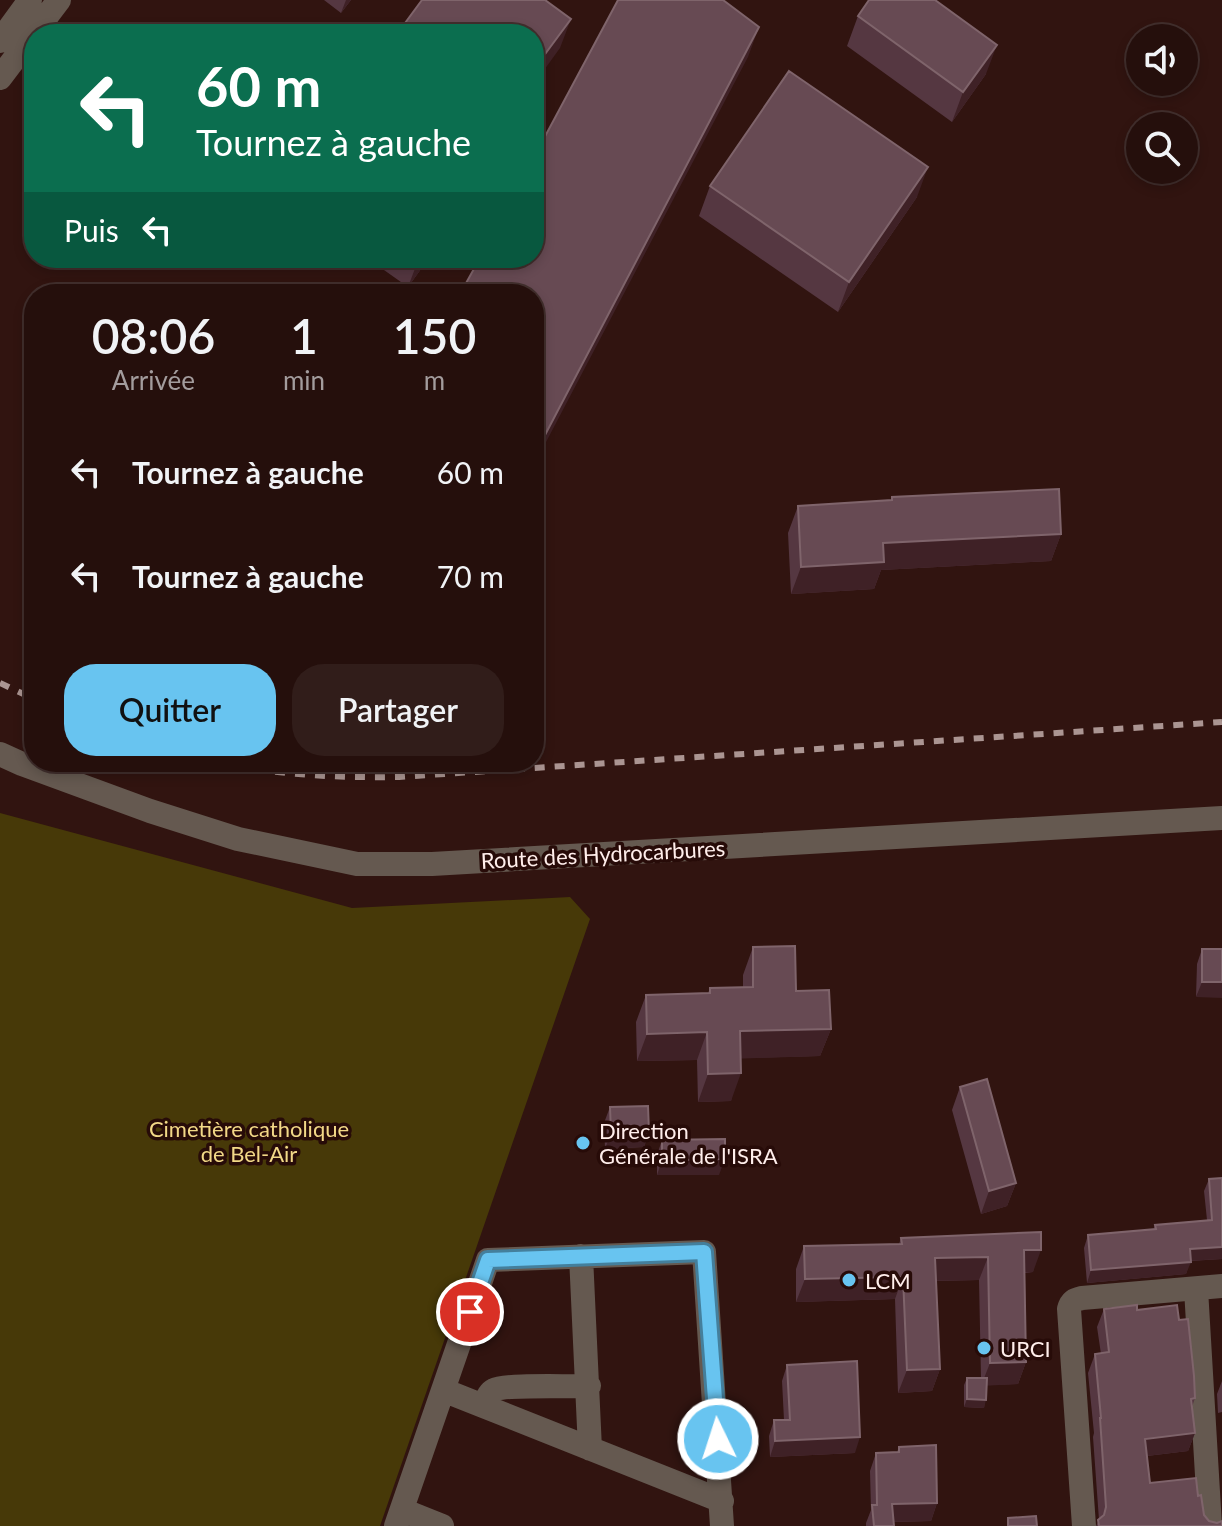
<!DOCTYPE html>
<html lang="fr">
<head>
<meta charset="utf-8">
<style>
  body { margin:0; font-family:Lato,sans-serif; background:#311d1a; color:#f1f3f6; height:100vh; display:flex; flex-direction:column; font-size:30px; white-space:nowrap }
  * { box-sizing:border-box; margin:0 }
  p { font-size:26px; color:#a39c9d }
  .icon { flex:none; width:44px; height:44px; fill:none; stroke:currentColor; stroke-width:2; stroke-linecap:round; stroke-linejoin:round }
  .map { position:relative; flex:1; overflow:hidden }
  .panel { position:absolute; left:24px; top:284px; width:520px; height:488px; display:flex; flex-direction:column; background:#250f0c; border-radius:32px; box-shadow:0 4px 12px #0003,0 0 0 2px #422f2d }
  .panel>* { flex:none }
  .guide { position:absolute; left:24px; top:24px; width:520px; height:244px; border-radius:32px; box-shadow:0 4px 12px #0003,0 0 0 2px #422f2d; background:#0b6e4f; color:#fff; overflow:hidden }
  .tools { position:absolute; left:1126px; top:24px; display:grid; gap:16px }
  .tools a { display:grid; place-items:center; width:72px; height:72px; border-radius:50%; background:#250f0c; box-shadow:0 4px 12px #0003,0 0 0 2px #422f2d; font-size:40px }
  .pin { position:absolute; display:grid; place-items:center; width:68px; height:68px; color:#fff; margin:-34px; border:4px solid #fff; border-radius:50%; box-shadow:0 2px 8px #0007 }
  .me { position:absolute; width:88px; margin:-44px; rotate:356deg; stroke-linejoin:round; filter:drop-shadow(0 0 6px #0008) }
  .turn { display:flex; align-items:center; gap:28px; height:168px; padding:0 40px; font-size:36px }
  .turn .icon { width:104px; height:104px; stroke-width:2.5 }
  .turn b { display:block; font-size:56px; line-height:68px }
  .then { display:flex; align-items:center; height:76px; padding:0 40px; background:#0003; gap:16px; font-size:30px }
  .eta { display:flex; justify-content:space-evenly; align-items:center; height:136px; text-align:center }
  .eta b { font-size:48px; font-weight:600; line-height:56px }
  .cta { display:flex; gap:16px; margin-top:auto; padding:16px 40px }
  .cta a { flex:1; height:92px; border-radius:32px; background:#68c4f0; color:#111; font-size:32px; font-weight:600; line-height:92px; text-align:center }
  .cta a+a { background:#311d1a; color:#f1f3f6 }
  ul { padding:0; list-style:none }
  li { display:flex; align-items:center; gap:24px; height:104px; padding:0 40px }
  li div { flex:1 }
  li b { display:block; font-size:30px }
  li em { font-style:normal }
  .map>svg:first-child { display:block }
  .green { fill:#473908 }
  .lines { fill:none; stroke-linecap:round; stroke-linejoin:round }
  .minor { stroke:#655950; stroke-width:24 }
  .rail { stroke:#ab9592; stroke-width:6; stroke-dasharray:10 10; stroke-linecap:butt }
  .wall { fill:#553741 }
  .shaded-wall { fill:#3f2126 }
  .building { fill:#674a53; stroke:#7f646b; stroke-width:2 }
  .route-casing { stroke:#447f9c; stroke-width:20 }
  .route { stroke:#68c4f0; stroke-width:14 }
  .poi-dot { fill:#68c4f0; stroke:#270b08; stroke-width:3 }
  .labels { text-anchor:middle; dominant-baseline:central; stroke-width:7; stroke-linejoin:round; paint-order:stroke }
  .street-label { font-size:22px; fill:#ffeeeb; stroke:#270b08 }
  .park-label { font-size:22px; fill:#f2d887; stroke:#270b08 }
  .poi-label { font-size:22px; fill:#ffeeeb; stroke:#270b08; text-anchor:start }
</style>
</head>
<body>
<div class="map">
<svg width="1222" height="1526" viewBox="0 0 1222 1526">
  <rect width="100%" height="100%" fill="#311410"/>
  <path class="green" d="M 0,813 L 352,908 L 570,897 L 590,919 L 380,1526 L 0,1526 Z"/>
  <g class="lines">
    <path class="minor" d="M 0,41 L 30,0
      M 0,78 L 59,0
      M 0,754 L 22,764 L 150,811 L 238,839 L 357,864 L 432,864 L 1222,818
      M 581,1256 L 590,1449
      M 1196,1289 L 1210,1526
      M 443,1390 L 722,1501
      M 484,1406 C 487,1400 488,1393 494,1390 C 505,1384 572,1387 589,1386
      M 402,1510 L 442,1526
      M 396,1526 L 488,1260 L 704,1252 L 722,1526
      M 1084,1526 L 1069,1309 C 1071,1301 1074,1300 1082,1298 L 1222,1286"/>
    <path class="rail" d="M 0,683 L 34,699
      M 216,762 C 276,775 337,778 399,777 L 1222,722"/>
  </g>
  <path class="wall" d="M 324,0 L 351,0 L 341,13 Z
    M 858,16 L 986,74 L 952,122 L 847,46 Z
    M 710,186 L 917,197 L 838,312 L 699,216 Z
    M 367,258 L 429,258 L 408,287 Z
    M 892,497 L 1061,534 L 1051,561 L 881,570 L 874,589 L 791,594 L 788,533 L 798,506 L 891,500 Z
    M 753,947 L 796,991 L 831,1029 L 820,1056 L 740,1058 L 731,1101 L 698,1102 L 697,1060 L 637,1061 L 636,1022 L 646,995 L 708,993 L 710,988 L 743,987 L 743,975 Z
    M 1202,949 L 1222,949 L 1196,997 L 1197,964 Z
    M 960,1087 L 1016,1183 L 1007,1206 L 981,1214 L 952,1110 Z
    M 610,1107 L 649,1132 L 644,1147 L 605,1149 L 604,1123 Z
    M 662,1140 L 719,1175 L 657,1175 L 657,1155 Z
    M 1209,1179 L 1222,1259 L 1190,1261 L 1186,1274 L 1087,1283 L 1084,1248 L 1088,1235 L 1153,1230 L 1155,1225 L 1207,1220 L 1204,1191 Z
    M 1041,1232 L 1033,1272 L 1025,1273 L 1026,1362 L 1018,1384 L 987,1385 L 984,1408 L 964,1407 L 964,1385 L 967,1378 L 981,1378 L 979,1280 L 936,1281 L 940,1369 L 932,1391 L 898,1393 L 895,1299 L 796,1302 L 796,1269 L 804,1246 L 899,1244 L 901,1238 Z
    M 1104,1309 L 1137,1310 L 1179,1320 L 1195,1398 L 1192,1407 L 1195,1433 L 1188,1451 L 1147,1456 L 1150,1483 L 1198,1496 L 1204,1515 L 1209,1521 L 1222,1526 L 1096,1526 L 1099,1520 L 1093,1437 L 1094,1433 L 1088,1373 L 1095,1354 L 1101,1354 L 1097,1327 Z
    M 787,1365 L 855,1453 L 770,1457 L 769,1436 L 774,1420 L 784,1420 L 782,1381 Z
    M 1222,1381 L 1222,1412 L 1218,1413 L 1217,1394 Z
    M 899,1447 L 937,1503 L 931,1521 L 893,1522 L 894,1526 L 866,1526 L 866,1523 L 871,1510 L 870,1471 L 876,1453 L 897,1452 Z"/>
  <path class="shaded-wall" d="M 346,0 L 351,0 L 341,13 Z
    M 571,19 L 560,48 L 534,84 L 534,69 Z
    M 759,27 L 748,57 L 534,465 L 534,456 Z
    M 997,45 L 986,74 L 952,122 L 963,92 Z
    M 928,167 L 917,197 L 838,312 L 849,282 Z
    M 419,258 L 429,258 L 408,287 Z
    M 1061,534 L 1051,561 L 881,570 L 874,589 L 791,594 L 801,567 L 883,543 Z
    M 1202,982 L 1222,982 L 1222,998 L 1196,997 Z
    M 831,1029 L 820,1056 L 730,1059 L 740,1031 Z
    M 707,1032 L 697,1060 L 637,1061 L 647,1034 Z
    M 741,1073 L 731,1101 L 698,1102 L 708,1074 Z
    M 649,1132 L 644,1147 L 605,1149 L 611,1133 Z
    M 725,1159 L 719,1175 L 657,1175 L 662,1160 Z
    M 1016,1183 L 1007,1206 L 981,1214 L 989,1191 Z
    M 1222,1247 L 1222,1259 L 1185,1261 L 1190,1249 Z
    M 1024,1250 L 1041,1250 L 1033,1272 L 1016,1273 Z
    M 988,1257 L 979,1280 L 927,1281 L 935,1258 Z
    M 1191,1262 L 1186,1274 L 1087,1283 L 1091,1270 Z
    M 903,1277 L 895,1299 L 796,1302 L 805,1279 Z
    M 1026,1362 L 1018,1384 L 981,1386 L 990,1363 Z
    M 940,1369 L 932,1391 L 898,1393 L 907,1370 Z
    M 967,1399 L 986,1400 L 984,1408 L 964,1407 Z
    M 1195,1433 L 1188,1451 L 1138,1457 L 1145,1439 Z
    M 860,1437 L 855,1453 L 770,1457 L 775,1441 Z
    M 937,1503 L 931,1521 L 886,1522 L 892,1504 Z"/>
  <path class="building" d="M 422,0 L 545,0 L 571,19 L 534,69 L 534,34 L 397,34 Z
    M 618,0 L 723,0 L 759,27 L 534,456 L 534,294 L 460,294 L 480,258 L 534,258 L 534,157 Z
    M 869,0 L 935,0 L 997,45 L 963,92 L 858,16 Z
    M 789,71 L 928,167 L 849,282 L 710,186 Z
    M 1059,489 L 1061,534 L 883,543 L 884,562 L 801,567 L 798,506 L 892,500 L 892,497 Z
    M 795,946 L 796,991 L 829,990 L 831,1029 L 740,1031 L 741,1073 L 708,1074 L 707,1032 L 647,1034 L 646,995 L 710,993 L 710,988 L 753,987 L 753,947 Z
    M 1202,949 L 1222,949 L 1222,982 L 1202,982 Z
    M 987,1079 L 1016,1183 L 989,1191 L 960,1087 Z
    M 648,1106 L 649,1132 L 611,1133 L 610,1107 Z
    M 725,1139 L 725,1159 L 662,1160 L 662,1140 Z
    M 1222,1178 L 1222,1247 L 1190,1249 L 1191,1262 L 1091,1270 L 1088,1235 L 1156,1229 L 1155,1225 L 1212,1220 L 1209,1179 Z
    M 1041,1232 L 1041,1250 L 1024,1250 L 1026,1362 L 990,1363 L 988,1257 L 935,1258 L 940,1369 L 907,1370 L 903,1277 L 805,1279 L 804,1246 L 902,1244 L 901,1238 Z
    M 1137,1305 L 1137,1310 L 1177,1305 L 1179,1320 L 1188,1319 L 1194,1376 L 1195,1398 L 1191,1399 L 1195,1433 L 1145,1439 L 1150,1483 L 1196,1478 L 1198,1496 L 1201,1495 L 1204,1515 L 1209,1521 L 1217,1523 L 1222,1521 L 1222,1526 L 1099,1526 L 1098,1520 L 1104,1515 L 1106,1507 L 1100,1418 L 1101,1418 L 1095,1354 L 1109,1352 L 1104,1309 Z
    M 857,1361 L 860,1437 L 775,1441 L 774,1420 L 790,1420 L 787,1365 Z
    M 967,1378 L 987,1378 L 986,1400 L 967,1399 Z
    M 936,1445 L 937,1503 L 892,1504 L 894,1526 L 874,1526 L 872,1505 L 877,1505 L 876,1453 L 899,1452 L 899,1447 Z
    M 1036,1516 L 1037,1526 L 1008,1526 L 1008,1518 Z"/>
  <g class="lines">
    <g class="route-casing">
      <path id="route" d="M 470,1312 L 488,1260 L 704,1252 L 718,1439"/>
    </g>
    <use href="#route" class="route"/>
  </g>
  <g class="poi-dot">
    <circle cx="583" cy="1143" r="8"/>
    <circle cx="849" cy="1280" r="8"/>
    <circle cx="984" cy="1348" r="8"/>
  </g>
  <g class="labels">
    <g class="street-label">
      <text transform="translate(603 854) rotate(-3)">Route des Hydrocarbures</text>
    </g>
    <g class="park-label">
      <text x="249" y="1128">Cimetière catholique<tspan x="249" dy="25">de Bel-Air</tspan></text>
    </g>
    <g class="poi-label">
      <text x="599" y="1130">Direction<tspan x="599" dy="25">Générale de l'ISRA</tspan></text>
      <text x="865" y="1280">LCM</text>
      <text x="1000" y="1348">URCI</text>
    </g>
  </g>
</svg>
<div class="tools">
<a><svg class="icon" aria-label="sound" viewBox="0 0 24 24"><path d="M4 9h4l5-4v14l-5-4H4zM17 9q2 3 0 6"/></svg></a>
<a><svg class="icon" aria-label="search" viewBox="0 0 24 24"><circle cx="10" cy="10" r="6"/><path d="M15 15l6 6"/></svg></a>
</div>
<div class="pin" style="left:470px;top:1312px;background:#d93025"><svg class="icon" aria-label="arrive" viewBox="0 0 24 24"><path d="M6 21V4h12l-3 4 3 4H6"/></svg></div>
<svg class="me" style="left:718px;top:1439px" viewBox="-20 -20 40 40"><circle r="17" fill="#68c4f0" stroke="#fff" stroke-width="3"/><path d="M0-11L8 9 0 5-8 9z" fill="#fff"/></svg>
<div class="guide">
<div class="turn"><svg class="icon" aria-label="left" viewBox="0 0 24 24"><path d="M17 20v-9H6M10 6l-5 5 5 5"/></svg><div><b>60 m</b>Tournez à gauche</div></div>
<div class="then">Puis<svg class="icon" aria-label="left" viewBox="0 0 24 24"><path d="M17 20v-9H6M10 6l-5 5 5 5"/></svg></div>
</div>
<section class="panel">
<div class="eta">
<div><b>08:06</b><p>Arrivée</p></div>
<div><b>1</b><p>min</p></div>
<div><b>150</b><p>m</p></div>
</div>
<ul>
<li><svg class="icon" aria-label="left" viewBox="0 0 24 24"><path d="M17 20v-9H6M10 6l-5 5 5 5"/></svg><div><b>Tournez à gauche</b></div><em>60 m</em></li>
<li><svg class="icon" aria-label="left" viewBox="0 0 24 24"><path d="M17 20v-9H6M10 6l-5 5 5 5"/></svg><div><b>Tournez à gauche</b></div><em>70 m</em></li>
</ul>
<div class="cta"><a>Quitter</a><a>Partager</a></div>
</section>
</div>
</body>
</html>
